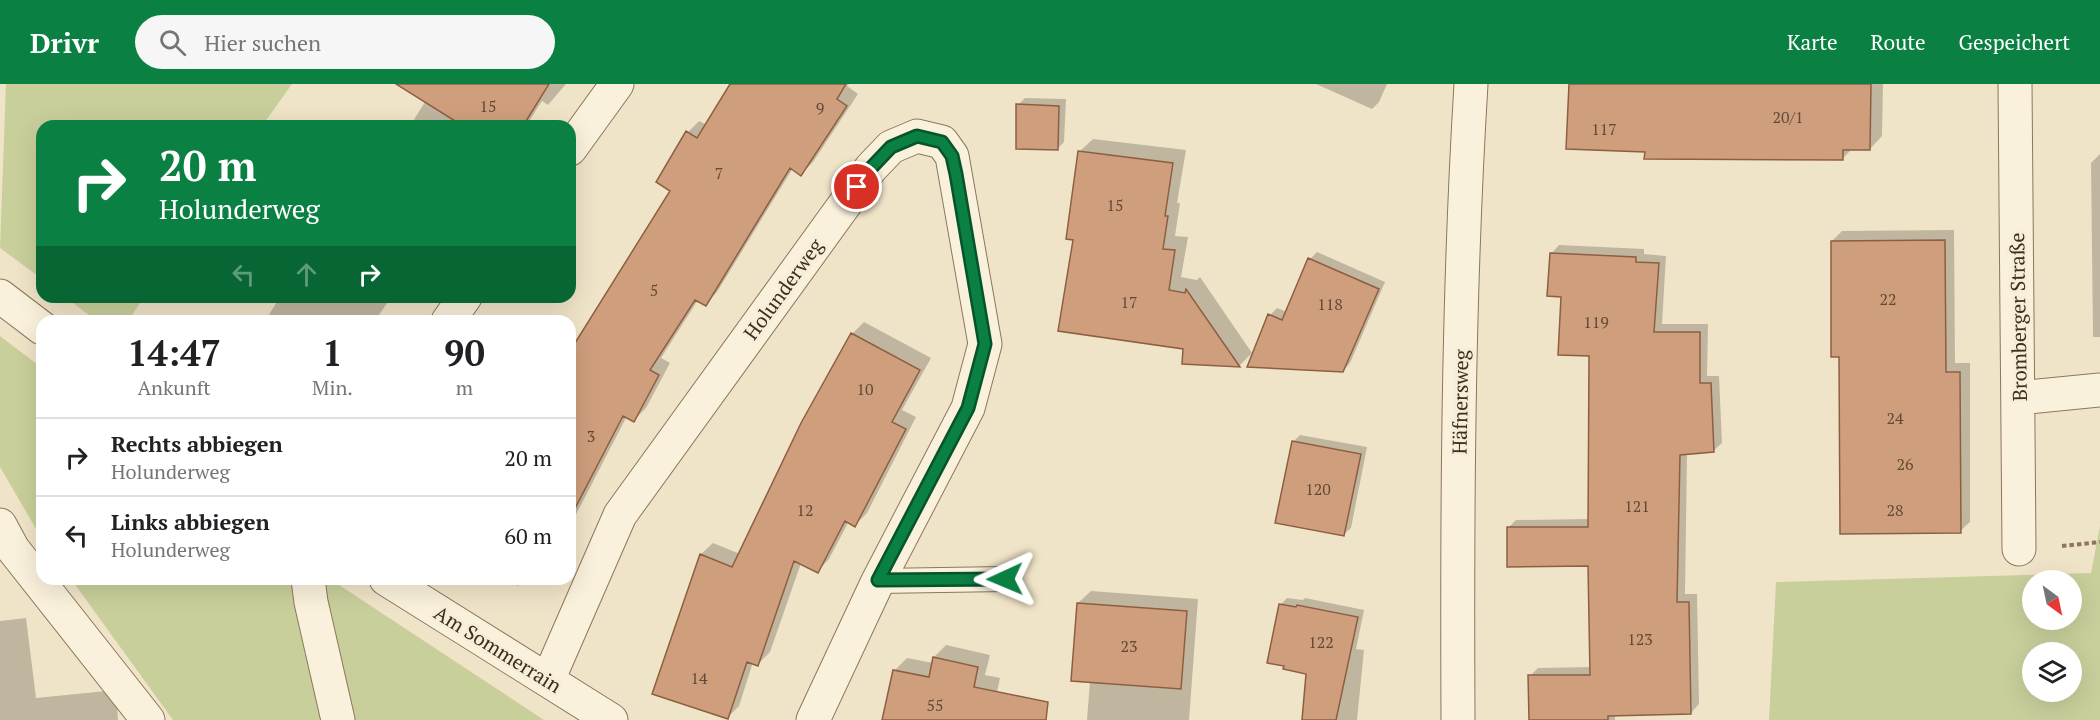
<!DOCTYPE html>
<html lang="de">
<head>
<meta charset="utf-8">
<style>
  body { margin:0; font-family:"PT Serif",serif; background:#f6f6f6; color:#202124; height:100vh; display:flex; flex-direction:column; font-size:22px; white-space:nowrap }
  * { box-sizing:border-box; margin:0 }
  p { font-size:20px; color:#757577 }
  .icon { flex:none; width:33px; height:33px; fill:none; stroke:currentColor; stroke-width:2; stroke-linecap:round; stroke-linejoin:round }
  .map { position:relative; flex:1; overflow:hidden }
  .drawer { position:absolute; left:36px; top:231px; width:540px; height:270px; display:flex; flex-direction:column; background:#fff; border-radius:18px; box-shadow:0 6px 24px #0002 }
  .drawer>* { flex:none }
  .guide { position:absolute; left:36px; top:36px; width:540px; height:183px; border-radius:18px; box-shadow:0 6px 24px #0002; background:#0b8043; color:#fff; overflow:hidden }
  .needle { width:39px; rotate:147deg }
  .fabs { position:absolute; left:2022px; top:486px; display:grid; gap:12px }
  .fabs a { display:grid; place-items:center; width:60px; height:60px; border-radius:50%; background:#fff; box-shadow:0 6px 24px #0002; font-size:30px }
  .pin { position:absolute; display:grid; place-items:center; width:51px; height:51px; color:#fff; margin:-26px; border:3px solid #fff; border-radius:50%; box-shadow:0 2px 6px #0007 }
  .me { position:absolute; width:66px; margin:-33px; rotate:269deg; stroke-linejoin:round; filter:drop-shadow(0 0 4px #0008) }
  .turn { display:flex; align-items:center; gap:21px; height:126px; padding:0 24px; font-size:27px }
  .turn .icon { width:78px; height:78px; stroke-width:2.5 }
  .turn b { display:block; font-size:42px; line-height:51px }
  .lanes { display:flex; align-items:center; height:57px; padding:0 24px; background:#0003; justify-content:center; gap:30px; direction:ltr }
  .lanes .off { opacity:.35 }
  .eta { display:flex; justify-content:space-evenly; align-items:center; height:102px; text-align:center }
  .eta b { font-size:36px; font-weight:600; line-height:42px }
  ul { padding:0; list-style:none }
  li { display:flex; align-items:center; gap:18px; height:78px; padding:0 24px; border-top:2px solid #e0e0e0 }
  li div { flex:1 }
  li b { display:block; font-size:22px }
  li em { font-style:normal }
  header { display:flex; align-items:center; gap:36px; box-sizing:border-box; height:84px; padding:0 30px; background:#0b8043; color:#fff }
  header strong { font-size:28px }
  nav { display:flex; gap:33px; margin-inline-start:auto; font-size:21px }
  .search { width:420px; height:54px; background:#f6f6f6; display:flex; align-items:center; gap:15px; box-sizing:border-box; padding:0 21px; border-radius:33px; color:#757577; font-size:22px }
  .map>svg:first-child { display:block }
  .green { fill:#c9cf9b; fill-rule:evenodd }
  .shadow { fill:#0003 }
  .building { fill:#cf9f7d; stroke:#8d5f41; stroke-width:1.5 }
  .lines { fill:none; stroke-linecap:round; stroke-linejoin:round }
  .service-casing { stroke:#8d765c; stroke-width:26 }
  .minor-casing { stroke:#8d765c; stroke-width:35 }
  .path { stroke:#8d765c; stroke-width:4; stroke-dasharray:4.5 3; stroke-linecap:butt }
  .service { stroke:#faf1dc; stroke-width:24 }
  .minor { stroke:#faf1dc; stroke-width:33 }
  .route-casing { stroke:#07532c; stroke-width:15 }
  .route { stroke:#0b8043; stroke-width:10 }
  .labels { text-anchor:middle; dominant-baseline:central; stroke-width:6; stroke-linejoin:round; paint-order:stroke }
  .number-label { font-size:16px; fill:#624a37 }
  .street-label { font-size:20px; fill:#3d2e20; stroke:#f7eed8 }
</style>
</head>
<body>
<header>
<strong>Drivr</strong>
<div class="search"><svg class="icon" aria-label="search" viewBox="0 0 24 24"><circle cx="10" cy="10" r="6"/><path d="M15 15l6 6"/></svg>Hier suchen</div>
<nav><a>Karte</a><a>Route</a><a>Gespeichert</a></nav>
</header>
<div class="map">
<svg width="2100" height="636" viewBox="0 0 2100 636">
  <rect width="100%" height="100%" fill="#f0e4c8"/>
  <path class="green" d="M 6,0 L 292,0 L 262,42 L 42,42 L 42,195 L 0,164 Z
    M 65,213 L 144,213 L 128,237 L 97,237 Z
    M 0,252 L 42,284 L 42,455 L 0,383 Z
    M 2100,442 L 2100,636 L 1769,636 L 1776,498 L 2091,489 ZM 2072,496 L 2072,536 L 2032,536 L 2032,496 ZM 2072,568 L 2072,608 L 2032,608 L 2032,568 Z
    M 71,495 L 330,495 L 544,636 L 173,636 Z"/>
  <path class="shadow" d="M 457,0 L 566,0 L 548,21 L 542,17 L 526,42 L 410,42 L 428,13 Z
    M 754,0 L 849,0 L 847,2 L 858,10 L 813,78 L 801,90 L 793,84 L 717,208 L 705,220 L 698,216 L 661,274 L 670,279 L 646,324 L 634,336 L 627,332 L 570,442 L 570,269 L 672,106 L 688,48 L 699,37 L 707,41 Z
    M 1316,0 L 1387,0 L 1379,18 L 1372,25 Z
    M 1571,0 L 1883,0 L 1882,52 L 1870,65 L 1852,65 L 1842,75 L 1646,67 Z
    M 1025,14 L 1066,15 L 1064,58 L 1057,65 L 1018,21 Z
    M 1093,55 L 1186,66 L 1177,119 L 1180,119 L 1175,152 L 1188,153 L 1181,193 L 1197,196 L 1200,193 L 1252,269 L 1239,282 L 1184,264 L 1074,154 L 1079,68 Z
    M 2100,70 L 2100,253 L 2093,253 L 2091,79 Z
    M 1954,146 L 1955,279 L 1970,279 L 1970,438 L 1960,447 L 1832,157 L 1842,147 Z
    M 1559,161 L 1644,165 L 1644,170 L 1666,172 L 1662,240 L 1708,240 L 1707,292 L 1719,292 L 1722,359 L 1713,367 L 1687,369 L 1685,510 L 1697,510 L 1699,620 L 1691,629 L 1615,630 L 1615,636 L 1530,636 L 1530,592 L 1538,584 L 1592,583 L 1590,481 L 1508,444 L 1516,436 L 1590,435 L 1591,270 L 1563,212 L 1551,170 Z
    M 1317,168 L 1385,198 L 1350,279 L 1343,287 L 1270,231 L 1277,224 L 1287,228 L 1310,175 Z
    M 280,213 L 391,213 L 375,237 L 265,237 Z
    M 864,238 L 931,274 L 902,326 L 916,333 L 867,429 L 855,441 L 849,437 L 829,475 L 818,487 L 801,479 L 770,568 L 758,580 L 753,578 L 739,622 L 727,634 L 654,609 L 701,470 L 713,459 L 740,470 L 852,250 Z
    M 1300,351 L 1367,363 L 1351,444 L 1343,451 L 1293,358 Z
    M 504,495 L 525,495 L 518,502 Z
    M 1091,507 L 1198,515 L 1189,636 L 1087,636 L 1090,597 L 1078,519 Z
    M 1287,514 L 1303,516 L 1305,514 L 1364,526 L 1356,565 L 1364,566 L 1357,636 L 1303,636 L 1308,589 L 1280,521 Z
    M 26,534 L 36,614 L 116,606 L 118,636 L 0,636 L 0,537 Z
    M 946,561 L 990,571 L 985,591 L 1000,594 L 991,636 L 884,636 L 895,586 L 907,574 L 933,579 L 934,573 Z"/>
  <path class="building" d="M 396,0 L 549,0 L 523,42 L 463,42 Z
    M 730,0 L 846,0 L 837,15 L 847,22 L 801,92 L 790,84 L 706,222 L 695,216 L 650,286 L 659,291 L 634,338 L 623,332 L 570,434 L 570,267 L 670,107 L 656,98 L 686,47 L 697,54 Z
    M 1569,0 L 1871,0 L 1870,66 L 1843,66 L 1843,76 L 1644,75 L 1645,68 L 1566,65 Z
    M 1016,20 L 1059,22 L 1058,66 L 1016,65 Z
    M 1078,67 L 1173,79 L 1165,132 L 1168,132 L 1163,165 L 1175,166 L 1169,206 L 1185,209 L 1186,205 L 1240,283 L 1182,280 L 1183,265 L 1058,247 L 1073,156 L 1066,155 Z
    M 1945,156 L 1946,288 L 1960,288 L 1961,449 L 1840,450 L 1839,273 L 1831,273 L 1831,157 Z
    M 1550,169 L 1636,173 L 1636,178 L 1659,179 L 1654,248 L 1700,248 L 1700,299 L 1711,299 L 1714,368 L 1680,371 L 1677,518 L 1689,518 L 1691,630 L 1608,632 L 1608,636 L 1529,636 L 1528,591 L 1590,591 L 1588,482 L 1507,483 L 1507,443 L 1588,443 L 1589,272 L 1558,271 L 1561,213 L 1547,212 Z
    M 1308,174 L 1379,205 L 1343,288 L 1247,283 L 1268,230 L 1282,236 Z
    M 851,249 L 920,286 L 892,338 L 906,345 L 855,443 L 845,437 L 818,489 L 794,477 L 758,582 L 747,578 L 728,635 L 652,610 L 700,470 L 732,483 L 801,339 Z
    M 1292,357 L 1361,370 L 1344,452 L 1275,439 Z
    M 1077,519 L 1187,527 L 1181,605 L 1071,597 Z
    M 1279,520 L 1296,523 L 1297,521 L 1358,533 L 1336,636 L 1302,636 L 1306,590 L 1283,585 L 1284,582 L 1267,579 Z
    M 933,573 L 978,583 L 974,603 L 1048,618 L 1046,636 L 882,636 L 893,586 L 929,593 Z"/>
  <g class="lines">
    <g class="service-casing">
      <path id="service" d="M 878,497 L 1005,495"/>
    </g>
    <g class="minor-casing">
      <path id="minor" d="M 2015,0 L 2019,465
        M 570,65 L 617,0
        M 0,212 L 42,244
        M 448,237 L 465,213
        M 2018,314 L 2100,306
        M 0,441 L 13,465 L 148,636
        M 308,495 L 311,518 L 338,636
        M 386,495 L 611,636
        M 548,596 L 620,431 L 871,84 L 891,63 L 917,52 L 942,58 L 952,72 L 985,260 L 968,324 L 878,497 L 813,636
        M 1458,636 C 1457,424 1458,212 1471,0"/>
    </g>
    <path class="path" d="M 2062,462 L 2100,458"/>
    <use href="#service" class="service"/>
    <use href="#minor" class="minor"/>
  </g>
  <g class="lines">
    <g class="route-casing">
      <path id="route" d="M 857,103 L 871,84 L 891,63 L 917,52 L 942,58 L 952,72 L 956,90 L 985,260 L 968,324 L 878,496 L 1005,495"/>
    </g>
    <use href="#route" class="route"/>
  </g>
  <g class="labels">
    <g class="number-label">
      <text x="488" y="22">15</text>
      <text x="820" y="24">9</text>
      <text x="1788" y="33">20/1</text>
      <text x="1604" y="45">117</text>
      <text x="719" y="89">7</text>
      <text x="1115" y="121">15</text>
      <text x="654" y="206">5</text>
      <text x="1888" y="215">22</text>
      <text x="1129" y="218">17</text>
      <text x="1330" y="220">118</text>
      <text x="1596" y="238">119</text>
      <text x="865" y="305">10</text>
      <text x="1895" y="334">24</text>
      <text x="591" y="352">3</text>
      <text x="1905" y="380">26</text>
      <text x="1318" y="405">120</text>
      <text x="1637" y="422">121</text>
      <text x="805" y="426">12</text>
      <text x="1895" y="426">28</text>
      <text x="1640" y="555">123</text>
      <text x="1321" y="558">122</text>
      <text x="1129" y="562">23</text>
      <text x="699" y="594">14</text>
      <text x="935" y="621">55</text>
    </g>
    <g class="street-label">
      <text transform="translate(783 205) rotate(-54)">Holunderweg</text>
      <text transform="translate(2018 233) rotate(-91)">Bromberger Straße</text>
      <text transform="translate(1460 318) rotate(-89)">Häfnersweg</text>
      <text transform="translate(498 565) rotate(32)">Am Sommerrain</text>
    </g>
  </g>
</svg>
<div class="fabs">
<a><svg class="needle" viewBox="-14 -14 28 28"><path d="M0-13l5 13h-10z" fill="#e53935"/><path d="M0 13l5-13h-10z" fill="#757577"/></svg></a>
<a><svg class="icon" aria-label="layers" viewBox="0 0 24 24"><path d="M12 4l9 5-9 5-9-5zM3 14l9 5 9-5"/></svg></a>
</div>
<div class="pin" style="left:857px;top:103px;background:#d93025"><svg class="icon" aria-label="arrive" viewBox="0 0 24 24"><path d="M6 21V4h12l-3 4 3 4H6"/></svg></div>
<svg class="me" style="left:1005px;top:495px" viewBox="-20 -20 40 40"><path d="M0-17L14 15 0 8-14 15z" fill="#0b8043" stroke="#fff" stroke-width="4"/></svg>
<div class="guide">
<div class="turn"><svg class="icon" aria-label="right" viewBox="0 0 24 24"><path d="M7 20v-9h11M14 6l5 5-5 5"/></svg><div><b>20 m</b>Holunderweg</div></div>
<div class="lanes"><svg class="icon off" aria-label="left" viewBox="0 0 24 24"><path d="M17 20v-9H6M10 6l-5 5 5 5"/></svg><svg class="icon off" aria-label="ahead" viewBox="0 0 24 24"><path d="M12 20V5M6 11l6-6 6 6"/></svg><svg class="icon" aria-label="right" viewBox="0 0 24 24"><path d="M7 20v-9h11M14 6l5 5-5 5"/></svg></div>
</div>
<section class="drawer">
<div class="eta">
<div><b>14:47</b><p>Ankunft</p></div>
<div><b>1</b><p>Min.</p></div>
<div><b>90</b><p>m</p></div>
</div>
<ul>
<li><svg class="icon" aria-label="right" viewBox="0 0 24 24"><path d="M7 20v-9h11M14 6l5 5-5 5"/></svg><div><b>Rechts abbiegen</b><p>Holunderweg</p></div><em>20 m</em></li>
<li><svg class="icon" aria-label="left" viewBox="0 0 24 24"><path d="M17 20v-9H6M10 6l-5 5 5 5"/></svg><div><b>Links abbiegen</b><p>Holunderweg</p></div><em>60 m</em></li>
</ul>
</section>
</div>
</body>
</html>
